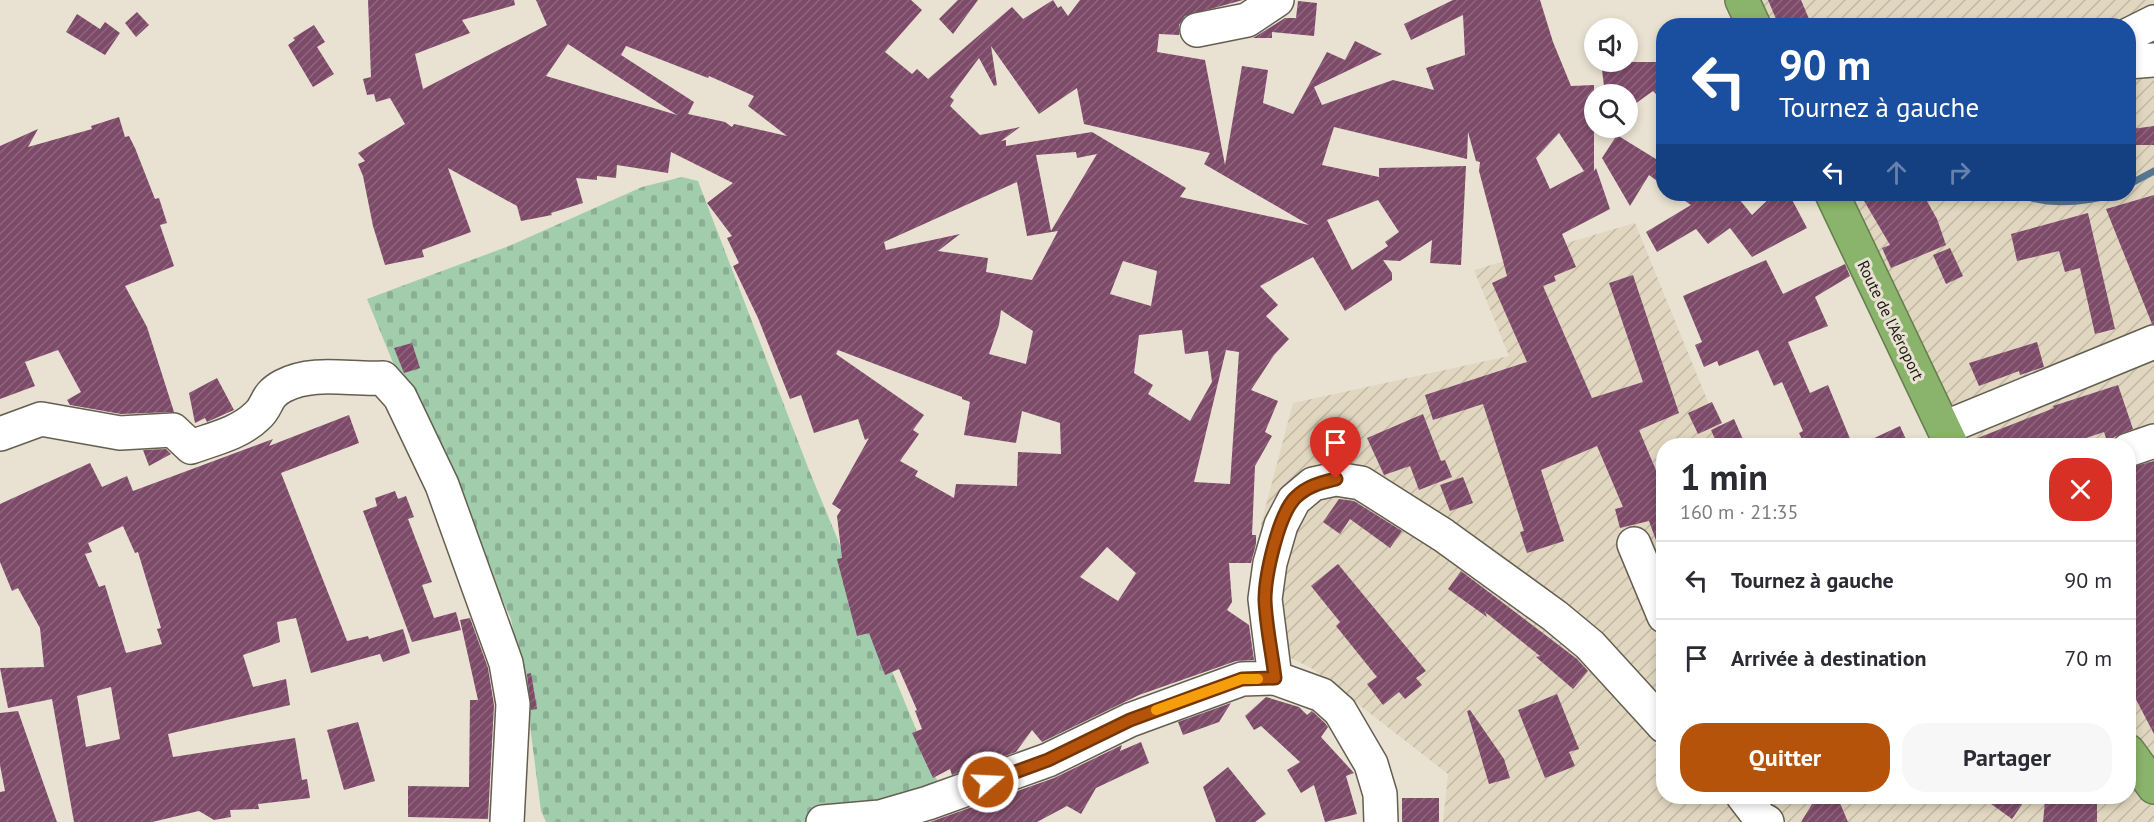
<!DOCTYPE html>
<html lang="fr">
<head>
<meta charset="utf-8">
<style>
  body { margin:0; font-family:"PT Sans",sans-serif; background:#f7f7f7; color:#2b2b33; height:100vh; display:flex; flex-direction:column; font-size:22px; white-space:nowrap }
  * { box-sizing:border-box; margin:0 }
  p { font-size:20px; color:#7c7c81 }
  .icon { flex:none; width:33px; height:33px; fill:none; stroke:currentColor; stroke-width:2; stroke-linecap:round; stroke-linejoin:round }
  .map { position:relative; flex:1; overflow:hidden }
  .drawer { position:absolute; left:1656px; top:438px; width:480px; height:366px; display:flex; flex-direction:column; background:#fff; border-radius:24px; box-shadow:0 3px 9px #0003 }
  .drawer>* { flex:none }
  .top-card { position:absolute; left:1656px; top:18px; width:480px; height:183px; border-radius:24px; box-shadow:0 3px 9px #0003; background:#1a4fa0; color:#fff; overflow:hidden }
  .tools { position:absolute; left:1584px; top:18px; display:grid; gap:12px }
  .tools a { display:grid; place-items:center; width:54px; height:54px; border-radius:50%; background:#fff; box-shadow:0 3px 9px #0003; font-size:30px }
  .pin { position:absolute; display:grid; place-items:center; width:51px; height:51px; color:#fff; margin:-62px -26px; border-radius:50% 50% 50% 0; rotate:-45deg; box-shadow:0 0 6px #0007 }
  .pin .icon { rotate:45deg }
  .me { position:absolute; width:66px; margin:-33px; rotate:71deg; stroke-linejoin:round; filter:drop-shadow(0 0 4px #0008) }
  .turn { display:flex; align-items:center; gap:21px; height:126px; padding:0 24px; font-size:27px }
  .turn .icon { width:78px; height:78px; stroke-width:2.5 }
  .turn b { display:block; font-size:42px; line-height:51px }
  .lanes { display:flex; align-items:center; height:57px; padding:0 24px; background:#0003; justify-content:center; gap:30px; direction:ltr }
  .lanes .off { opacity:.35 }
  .round { display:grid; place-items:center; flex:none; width:63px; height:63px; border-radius:24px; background:#f7f7f7 }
  .summary { display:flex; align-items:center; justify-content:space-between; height:102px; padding:0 24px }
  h1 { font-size:36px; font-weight:600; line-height:45px }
  .primary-button { display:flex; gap:12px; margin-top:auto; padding:12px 24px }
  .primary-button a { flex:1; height:69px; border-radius:24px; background:#b45309; color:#fff; font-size:24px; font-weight:600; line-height:69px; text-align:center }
  .primary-button a+a { background:#f7f7f7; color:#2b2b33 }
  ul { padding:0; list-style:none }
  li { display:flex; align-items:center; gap:18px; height:78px; padding:0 24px; border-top:2px solid #e1e1e2 }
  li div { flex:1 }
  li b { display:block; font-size:22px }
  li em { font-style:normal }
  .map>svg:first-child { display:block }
  .industrial { fill:url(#industrial-furrows) }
  .cemetery { fill:url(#cemetery-stones) }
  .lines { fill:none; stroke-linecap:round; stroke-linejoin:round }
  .stream { stroke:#567693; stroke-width:7 }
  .building { fill:url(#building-hatch); fill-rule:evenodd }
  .minor-casing { stroke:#645f51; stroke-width:36 }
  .highway-casing { stroke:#647e4d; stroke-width:36 }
  .minor { stroke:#fff; stroke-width:33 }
  .highway { stroke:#8ab36b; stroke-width:33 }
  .route-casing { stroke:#753606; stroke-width:15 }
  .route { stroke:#b45309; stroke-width:10 }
  .slow { stroke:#f59e0b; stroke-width:10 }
  .labels { text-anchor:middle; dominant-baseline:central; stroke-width:6; stroke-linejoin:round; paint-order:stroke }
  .street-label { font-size:16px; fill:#1e1b16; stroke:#e9e2d2 }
</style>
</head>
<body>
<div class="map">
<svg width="2154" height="822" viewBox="0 0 2154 822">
  <defs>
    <pattern id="industrial-furrows" width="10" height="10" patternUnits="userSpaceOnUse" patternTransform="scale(1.5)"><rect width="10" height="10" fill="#e1d7c0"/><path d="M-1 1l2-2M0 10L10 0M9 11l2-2" fill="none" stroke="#c1b8a4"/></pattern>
    <pattern id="cemetery-stones" width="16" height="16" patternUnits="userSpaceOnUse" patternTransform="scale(1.5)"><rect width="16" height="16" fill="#a2cdad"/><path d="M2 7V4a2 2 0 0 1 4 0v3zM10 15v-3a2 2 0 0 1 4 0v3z" fill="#8baf94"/></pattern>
    <pattern id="building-hatch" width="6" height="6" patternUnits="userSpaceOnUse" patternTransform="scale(1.5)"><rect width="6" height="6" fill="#7e4a69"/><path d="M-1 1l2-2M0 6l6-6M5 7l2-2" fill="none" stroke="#8e667d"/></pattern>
  </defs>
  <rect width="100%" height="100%" fill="#e9e2d2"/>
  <path class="industrial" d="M 1733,0 L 2154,0 L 2154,822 L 1443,822 L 1448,774 L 1313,669 L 1269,647 L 1261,524 L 1293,403 L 1509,356 L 1474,270 L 1635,223 L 1713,414 L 1731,445 L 1664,446 L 1664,796 L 2128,796 L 2128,446 L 1936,445 L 1816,194 L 2128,194 L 2128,26 L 1744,25 Z"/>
  <path class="cemetery" d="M 682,177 L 698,181 L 809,470 L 939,785 L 807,822 L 546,822 L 541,811 L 529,718 L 511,619 L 398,375 L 367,299 L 509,246 L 642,187 Z"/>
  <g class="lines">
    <path class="stream" d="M 2128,185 L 2154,171
      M 2019,194 C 2050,206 2083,203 2115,194"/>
  </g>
  <path class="building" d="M 368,0 L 514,0 L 515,5 L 462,20 L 470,33 L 415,54 L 423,89 L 547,25 L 536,0 L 911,0 L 922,10 L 885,52 L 912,74 L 917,69 L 928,79 L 1012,7 L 1023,19 L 1053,0 L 1058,8 L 1061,6 L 1068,16 L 1080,0 L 1243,0 L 1185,16 L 1179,25 L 1179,35 L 1159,34 L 1157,52 L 1205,60 L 1225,165 L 1242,66 L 1268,70 L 1263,103 L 1293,114 L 1327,52 L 1345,60 L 1355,41 L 1382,54 L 1314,87 L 1322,105 L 1393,80 L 1434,90 L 1426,68 L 1465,55 L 1463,15 L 1411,40 L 1404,24 L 1453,0 L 1540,0 L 1553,42 L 1571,86 L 1594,85 L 1594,171 L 1596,168 L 1610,209 L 1562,234 L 1576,267 L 1554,276 L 1556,281 L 1543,286 L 1592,398 L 1643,382 L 1609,283 L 1633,275 L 1679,413 L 1639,430 L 1664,489 L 1664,554 L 1661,554 L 1649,521 L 1620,528 L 1615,509 L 1623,507 L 1597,446 L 1541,470 L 1564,541 L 1527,553 L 1520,532 L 1524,531 L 1483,404 L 1433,420 L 1425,395 L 1527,362 L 1492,283 L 1507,276 L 1479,171 L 1480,162 L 1476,161 L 1468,132 L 1467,159 L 1334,127 L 1322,165 L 1379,177 L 1379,168 L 1466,166 L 1461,265 L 1430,263 L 1432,240 L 1400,261 L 1383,260 L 1392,273 L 1392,280 L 1345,311 L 1313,257 L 1260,286 L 1278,305 L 1266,316 L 1289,339 L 1274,355 L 1251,390 L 1278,401 L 1265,432 L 1272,436 L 1255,466 L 1252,535 L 1256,535 L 1256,544 L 1251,563 L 1229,563 L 1232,602 L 1227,610 L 1249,625 L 1254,660 L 1236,661 L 1139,695 L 1042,742 L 1032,730 L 1016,752 L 952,775 L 950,769 L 933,778 L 912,733 L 922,729 L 915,711 L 917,710 L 899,669 L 885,675 L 869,633 L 857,636 L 837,559 L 842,558 L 837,516 L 841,510 L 832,504 L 869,438 L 865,440 L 858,419 L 814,433 L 801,395 L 790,399 L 758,318 L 733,266 L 739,263 L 727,238 L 732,236 L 707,203 L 733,183 L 671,152 L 668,173 L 617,165 L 616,178 L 597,176 L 597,180 L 576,178 L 583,203 L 551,213 L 552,215 L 521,221 L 517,206 L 448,168 L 471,232 L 422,250 L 424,257 L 385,265 L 373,226 L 363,176 L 358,164 L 365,161 L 358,153 L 405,124 L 390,98 L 376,102 L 374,94 L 367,95 L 363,79 L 371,77 ZM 568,44 L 677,115 L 546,76 ZM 626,46 L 708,78 L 709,76 L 754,96 L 748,106 L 787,136 L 734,124 L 732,127 L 725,122 L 688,114 L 694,102 L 621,55 ZM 991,46 L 1039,114 L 1077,88 L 1084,124 L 1210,153 L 1204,164 L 1309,225 L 1180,197 L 1186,188 L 1092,132 L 1006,146 L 1006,140 L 1001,141 L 1020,127 L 980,135 L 950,106 L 954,100 L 950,97 L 979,58 L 994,86 L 997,85 ZM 1559,133 L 1584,171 L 1550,189 L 1536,158 ZM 1076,152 L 1077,158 L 1097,154 L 1051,231 L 1036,155 ZM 1017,182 L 1027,236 L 1058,231 L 1032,280 L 986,272 L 988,258 L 938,251 L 960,234 L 886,250 L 884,242 ZM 1378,200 L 1399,232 L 1385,242 L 1388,246 L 1352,270 L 1327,220 ZM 1123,261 L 1157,271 L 1151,306 L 1110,294 ZM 1001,310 L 1033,331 L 1026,364 L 989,354 L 999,325 ZM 1182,330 L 1185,354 L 1208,351 L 1212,382 L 1190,421 L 1148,394 L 1153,385 L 1134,373 L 1139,335 ZM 838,350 L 962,397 L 962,399 L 970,402 L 964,435 L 1016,443 L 1022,411 L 1060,423 L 1061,454 L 1018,452 L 1017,486 L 956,484 L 954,498 L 915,476 L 918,471 L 900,461 L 919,434 L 913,430 L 924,415 L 836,354 ZM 1226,350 L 1239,352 L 1230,484 L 1194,482 ZM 1107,547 L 1136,573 L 1118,601 L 1080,577 Z
    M 958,0 L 978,0 L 953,34 L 939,19 Z
    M 1768,0 L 1801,0 L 1812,26 L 1779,26 Z
    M 1298,1 L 1317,3 L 1314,36 L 1272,32 L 1272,38 L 1253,38 L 1285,18 L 1296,18 Z
    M 137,12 L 149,25 L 136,37 L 125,23 Z
    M 77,14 L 100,29 L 105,22 L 120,33 L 105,55 L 66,32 Z
    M 314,25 L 325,42 L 317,47 L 334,74 L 313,87 L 288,45 L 295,40 L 293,38 Z
    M 1601,62 L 1664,62 L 1664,102 L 1653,91 L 1628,109 L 1628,94 L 1605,94 Z
    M 119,117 L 125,137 L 129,136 L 135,148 L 155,199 L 159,198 L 167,223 L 160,225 L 174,266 L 125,286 L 147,327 L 174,412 L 121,414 L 70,405 L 67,400 L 81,392 L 58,350 L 25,362 L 35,386 L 0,399 L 0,146 L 38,129 L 28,147 L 92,129 L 91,126 Z
    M 2154,126 L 2154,145 L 2133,145 L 2132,129 Z
    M 1617,135 L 1664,164 L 1664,186 L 1649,175 L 1630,206 L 1602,158 Z
    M 1675,194 L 1735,194 L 1752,215 L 1774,194 L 1789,194 L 1807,228 L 1752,257 L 1730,228 L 1708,244 L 1696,229 L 1657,252 L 1646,232 L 1691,205 Z
    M 1860,194 L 1923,194 L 1937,219 L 1946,245 L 1891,268 L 1882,248 L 1890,245 Z
    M 2154,195 L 2154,324 L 2152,324 L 2106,209 Z
    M 2088,213 L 2115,329 L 2095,334 L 2080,268 L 2065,272 L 2059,251 L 2017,261 L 2011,234 Z
    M 1950,248 L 1963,276 L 1946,284 L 1933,255 Z
    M 1766,260 L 1783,294 L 1845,264 L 1850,276 L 1815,297 L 1828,326 L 1788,342 L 1810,393 L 1828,385 L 1853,446 L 1805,446 L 1799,433 L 1803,431 L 1782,382 L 1774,386 L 1758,350 L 1719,366 L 1717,361 L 1704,367 L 1695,345 L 1702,342 L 1683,296 Z
    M 2037,342 L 2044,367 L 2020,375 L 2019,371 L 1979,386 L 1969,363 Z
    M 412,343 L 420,368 L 404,373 L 394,348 Z
    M 217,378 L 234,410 L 207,422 L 205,418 L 195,423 L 189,393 Z
    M 2118,385 L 2133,429 L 2114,437 L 2111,444 L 2108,444 L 2104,432 L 2062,446 L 1970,446 L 1970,441 L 2054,408 L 2053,406 Z
    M 1712,402 L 1722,423 L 1698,434 L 1688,413 Z
    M 1423,414 L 1441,461 L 1445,460 L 1452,477 L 1419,490 L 1410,466 L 1384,475 L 1367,438 Z
    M 349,415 L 359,443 L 281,473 L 347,641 L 368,636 L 369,639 L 403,629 L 410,653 L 383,662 L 380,654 L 311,673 L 296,618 L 277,622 L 280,642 L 243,655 L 253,687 L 286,679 L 290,705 L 168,734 L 173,757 L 295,738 L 302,780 L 307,779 L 310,798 L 258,804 L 259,809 L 230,810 L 231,817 L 214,820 L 199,811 L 152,822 L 74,822 L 52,699 L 8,708 L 0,668 L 44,667 L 40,628 L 18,588 L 12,591 L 0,562 L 0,504 L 90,463 L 102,487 L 127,476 L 133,491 L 273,439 L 269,446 ZM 123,526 L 135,553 L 138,552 L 161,628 L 157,629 L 162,644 L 126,653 L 105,585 L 99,587 L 85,554 L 92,552 L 88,543 ZM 111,687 L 120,739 L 86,747 L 77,696 Z
    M 1734,419 L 1746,446 L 1718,446 L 1711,430 Z
    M 1900,426 L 1909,446 L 1857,446 Z
    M 166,449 L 171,454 L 149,466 L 143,450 Z
    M 2154,461 L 2154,734 L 2128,684 L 2128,468 Z
    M 1463,477 L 1473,503 L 1450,511 L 1440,485 Z
    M 395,491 L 398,499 L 406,496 L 414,517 L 408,519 L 432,582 L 422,585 L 434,618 L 456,612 L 461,630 L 412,642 L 363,511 L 377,506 L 375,498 Z
    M 1339,499 L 1354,501 L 1402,531 L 1390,548 L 1350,519 L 1340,534 L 1323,522 Z
    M 1338,564 L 1426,671 L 1416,678 L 1422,685 L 1405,699 L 1399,692 L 1383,705 L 1367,684 L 1377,677 L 1336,626 L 1340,622 L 1311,586 Z
    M 1461,571 L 1577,659 L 1588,671 L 1573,689 L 1536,657 L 1540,656 L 1485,612 L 1487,617 L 1448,589 Z
    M 470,618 L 488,668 L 494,705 L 488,819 L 408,817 L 408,786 L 469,787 L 470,700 L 478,700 L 460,620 Z
    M 531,673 L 537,709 L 531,710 L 527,674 Z
    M 1557,694 L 1579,749 L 1569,752 L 1575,766 L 1545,778 L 1518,710 Z
    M 1266,697 L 1299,707 L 1307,715 L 1312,711 L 1325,723 L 1328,727 L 1321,737 L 1354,773 L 1346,776 L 1357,814 L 1325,822 L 1314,785 L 1301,793 L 1287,770 L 1300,762 L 1261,726 L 1254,730 L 1245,716 Z
    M 1231,703 L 1219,722 L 1183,735 L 1178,722 Z
    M 1470,710 L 1504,759 L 1510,778 L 1489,784 L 1467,711 Z
    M 18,711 L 57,822 L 0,822 L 0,792 L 5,791 L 0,765 L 0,713 Z
    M 358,722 L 375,781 L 344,790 L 327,730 Z
    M 1141,742 L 1149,763 L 1096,788 L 1081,814 L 1067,806 L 1037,822 L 930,822 L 1054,778 L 1122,745 L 1120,751 Z
    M 1228,767 L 1266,814 L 1255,822 L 1216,822 L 1203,787 Z
    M 1817,796 L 1837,796 L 1848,822 L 1801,822 Z
    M 1980,796 L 2028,796 L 2012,819 Z
    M 2050,796 L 2097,796 L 2097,822 L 2043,822 L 2045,801 Z
    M 1402,798 L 1439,798 L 1439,822 L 1402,822 Z"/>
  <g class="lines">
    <g class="minor-casing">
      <path id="minor" d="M 1197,30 L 1247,20 L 1277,0
        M 2128,35 L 2154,22
        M 2128,62 L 2154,60
        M 1944,428 L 2154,342
        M 0,434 L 41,419 L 120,433 L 173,430 L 191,447 C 213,439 240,433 257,416 C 269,406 264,396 283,386 C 313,370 350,380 383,378 L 400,397 L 442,485 L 506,663 L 513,704 L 507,822
        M 2128,450 L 2154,441
        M 1634,544 L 1664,616
        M 1275,678 L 1265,599 L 1270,563 L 1281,525 L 1294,500 L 1313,484 L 1336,479 L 1361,483 L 1443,535 L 1555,616 L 1590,645 L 1664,726
        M 1743,796 L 1760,818 L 1767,822
        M 823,822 L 880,817 L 928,803 L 1048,760 L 1130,720 L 1198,695 L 1242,679 L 1275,678 L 1322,695 L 1340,711 L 1371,764 L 1380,794 L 1381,822"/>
    </g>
    <g class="highway-casing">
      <path id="highway" d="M 1742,0 L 1754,26
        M 1832,194 L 1952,446
        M 2128,751 L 2154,787"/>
    </g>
    <use href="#minor" class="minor"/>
    <use href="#highway" class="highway"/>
  </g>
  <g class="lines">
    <g class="route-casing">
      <path id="route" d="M 988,782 L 1048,760 L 1130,720 L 1198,695 L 1242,679 L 1275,678 C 1272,653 1266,626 1265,600 C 1265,576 1278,516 1295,498 C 1307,486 1320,483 1336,479"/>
    </g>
    <use href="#route" class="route"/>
    <path class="slow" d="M 1156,710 L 1242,679 L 1258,679"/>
  </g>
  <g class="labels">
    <g class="street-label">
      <text transform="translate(1891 320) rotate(64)">Route de l'Aéroport</text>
    </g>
  </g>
</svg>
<div class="tools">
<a><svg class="icon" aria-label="sound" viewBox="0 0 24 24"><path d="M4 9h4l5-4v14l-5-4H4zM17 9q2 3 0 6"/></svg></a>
<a><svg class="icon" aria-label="search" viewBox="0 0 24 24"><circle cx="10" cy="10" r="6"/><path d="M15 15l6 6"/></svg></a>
</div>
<div class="pin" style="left:1336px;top:479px;background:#d93025"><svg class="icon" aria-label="arrive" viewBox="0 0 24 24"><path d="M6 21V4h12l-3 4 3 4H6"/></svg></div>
<svg class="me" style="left:988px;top:782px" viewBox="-20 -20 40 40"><circle r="17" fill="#b45309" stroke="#fff" stroke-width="3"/><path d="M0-11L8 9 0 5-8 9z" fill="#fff"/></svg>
<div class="top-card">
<div class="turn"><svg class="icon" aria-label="left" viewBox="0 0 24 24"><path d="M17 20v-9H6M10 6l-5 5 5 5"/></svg><div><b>90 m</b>Tournez à gauche</div></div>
<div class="lanes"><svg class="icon" aria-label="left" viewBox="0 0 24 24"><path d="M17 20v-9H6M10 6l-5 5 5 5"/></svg><svg class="icon off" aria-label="ahead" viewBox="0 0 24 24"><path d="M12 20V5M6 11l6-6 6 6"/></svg><svg class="icon off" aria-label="right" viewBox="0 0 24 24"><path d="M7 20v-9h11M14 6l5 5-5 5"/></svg></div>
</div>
<section class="drawer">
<div class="summary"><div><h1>1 min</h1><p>160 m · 21:35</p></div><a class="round" style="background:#d93025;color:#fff"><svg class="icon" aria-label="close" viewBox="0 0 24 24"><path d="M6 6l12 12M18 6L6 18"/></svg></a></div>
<ul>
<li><svg class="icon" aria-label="left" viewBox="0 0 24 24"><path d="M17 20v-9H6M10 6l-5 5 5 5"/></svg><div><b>Tournez à gauche</b></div><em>90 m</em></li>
<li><svg class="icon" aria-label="arrive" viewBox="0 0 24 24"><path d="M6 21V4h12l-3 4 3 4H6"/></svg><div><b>Arrivée à destination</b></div><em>70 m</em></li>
</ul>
<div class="primary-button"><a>Quitter</a><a>Partager</a></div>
</section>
</div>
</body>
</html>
